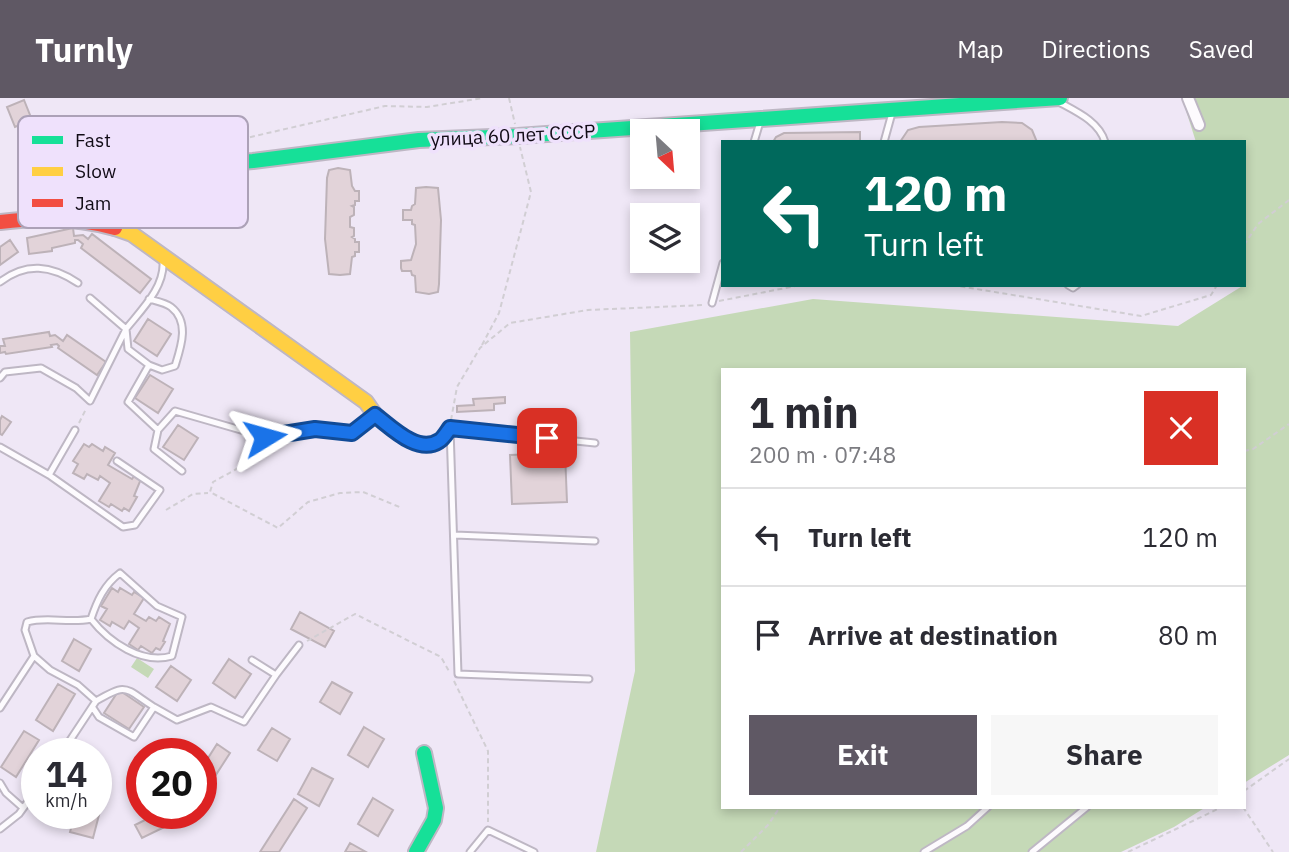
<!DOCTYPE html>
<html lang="en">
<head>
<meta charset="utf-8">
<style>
  body { margin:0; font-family:"IBM Plex Sans",sans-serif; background:#f7f7f7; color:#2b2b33; height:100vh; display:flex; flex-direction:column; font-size:26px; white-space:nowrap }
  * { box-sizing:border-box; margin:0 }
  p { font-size:23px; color:#7c7c81 }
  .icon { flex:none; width:38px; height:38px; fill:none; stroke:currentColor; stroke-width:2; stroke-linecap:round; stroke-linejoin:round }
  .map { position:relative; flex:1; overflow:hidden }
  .sheet { position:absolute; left:721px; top:270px; width:525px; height:441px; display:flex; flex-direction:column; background:#fff; border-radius:0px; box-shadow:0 4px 10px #0003 }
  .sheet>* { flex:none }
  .banner { position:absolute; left:721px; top:42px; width:525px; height:147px; border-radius:0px; box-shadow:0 4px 10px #0003; background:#00695c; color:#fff; overflow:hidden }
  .needle { width:46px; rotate:154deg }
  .tools { position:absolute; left:630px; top:21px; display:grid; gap:14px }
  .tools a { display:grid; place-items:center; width:70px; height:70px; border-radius:0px; background:#fff; box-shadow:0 4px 10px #0003; font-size:35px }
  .speed { position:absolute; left:21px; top:640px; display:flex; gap:14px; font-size:35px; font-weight:700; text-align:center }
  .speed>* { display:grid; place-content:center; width:91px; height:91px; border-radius:50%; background:#fff; box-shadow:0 4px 10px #0003; line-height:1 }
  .speed small { font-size:18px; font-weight:400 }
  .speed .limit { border:10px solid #d22; background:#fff; color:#111 }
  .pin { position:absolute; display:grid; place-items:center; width:60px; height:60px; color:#fff; margin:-30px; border-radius:14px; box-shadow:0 4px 10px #0006 }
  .me { position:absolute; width:77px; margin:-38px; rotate:82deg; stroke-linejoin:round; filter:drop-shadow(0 0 5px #0008) }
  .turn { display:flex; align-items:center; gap:24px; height:147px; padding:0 28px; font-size:32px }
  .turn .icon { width:91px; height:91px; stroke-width:2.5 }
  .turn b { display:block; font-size:49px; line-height:60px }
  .round { display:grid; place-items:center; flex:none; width:74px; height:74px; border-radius:0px; background:#f7f7f7 }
  .overview { display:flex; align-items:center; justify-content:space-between; height:119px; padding:0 28px }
  h1 { font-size:42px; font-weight:800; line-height:52px }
  .button { display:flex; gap:14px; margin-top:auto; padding:14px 28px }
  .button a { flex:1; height:80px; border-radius:0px; background:#5f5864; color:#fff; font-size:28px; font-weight:800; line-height:80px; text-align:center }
  .button a+a { background:#f7f7f7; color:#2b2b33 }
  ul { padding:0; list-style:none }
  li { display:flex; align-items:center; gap:21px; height:98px; padding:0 28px; border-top:2px solid #e1e1e2 }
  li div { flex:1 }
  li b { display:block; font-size:26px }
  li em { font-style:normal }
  header { display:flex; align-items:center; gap:42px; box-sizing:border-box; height:98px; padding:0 35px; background:#5f5864; color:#fff }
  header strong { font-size:33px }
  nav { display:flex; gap:38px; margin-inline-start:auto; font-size:24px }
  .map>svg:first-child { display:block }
  .green { fill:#c5d9b7 }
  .building { fill:#e2d3d9; stroke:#bdb2b8; stroke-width:2 }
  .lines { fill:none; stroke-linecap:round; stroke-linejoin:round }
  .lane-casing { stroke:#beb7c4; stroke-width:9 }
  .street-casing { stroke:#beb7c4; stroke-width:14 }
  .fast-casing { stroke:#beb7c4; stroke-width:18 }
  .slow-casing { stroke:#beb7c4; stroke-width:18 }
  .jam-casing { stroke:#beb7c4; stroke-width:18 }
  .path { stroke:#d1ced3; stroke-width:2; stroke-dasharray:5 3.5; stroke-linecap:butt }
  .lane { stroke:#fdfbfe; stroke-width:5 }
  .street { stroke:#fdfbfe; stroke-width:10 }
  .fast { stroke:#16e098; stroke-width:14 }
  .slow { stroke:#ffcf43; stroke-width:14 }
  .jam { stroke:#f24e42; stroke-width:14 }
  .route-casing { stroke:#114b97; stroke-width:18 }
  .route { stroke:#1a73e8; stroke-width:12 }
  .labels { text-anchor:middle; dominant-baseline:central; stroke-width:7; stroke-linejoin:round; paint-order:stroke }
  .street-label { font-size:19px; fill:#110b16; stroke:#efe1fc }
  .key { fill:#efe1fc; stroke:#aca1b7; stroke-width:2 }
  .key-label { font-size:19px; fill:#110b16 }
</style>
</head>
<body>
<header>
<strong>Turnly</strong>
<nav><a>Map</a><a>Directions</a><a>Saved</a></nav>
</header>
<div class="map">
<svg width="1289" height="754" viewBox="0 0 1289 754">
  <rect width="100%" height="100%" fill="#efe7f6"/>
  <path class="green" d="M 1182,0 L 1289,0 L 1289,657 L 1244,685 L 1244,271 L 723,271 L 723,709 L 1206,709 L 1174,729 L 1121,754 L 596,754 L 635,573 L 630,234 L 813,201 L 1178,228 L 1244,187 L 1244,44 L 1196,44 Z
    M 137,560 L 154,571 L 148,580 L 131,569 Z"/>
  <path class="building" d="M 24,2 L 32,22 L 15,29 L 7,9 Z
    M 1002,24 L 1022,25 L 1032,32 L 1037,44 L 900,44 L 908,32 L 919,29 Z
    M 860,34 L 860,44 L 773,44 L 776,39 L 784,35 Z
    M 338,70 L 350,72 L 352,88 L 355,93 L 359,93 L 359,103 L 355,103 L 355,107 L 352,108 L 354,109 L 354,117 L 350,119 L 350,129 L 354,130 L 354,138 L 352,139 L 355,141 L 355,144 L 359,144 L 359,154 L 355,154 L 355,158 L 352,159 L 350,176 L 340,177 L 329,176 L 325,141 L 327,80 L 329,72 Z
    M 426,89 L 438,90 L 441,122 L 439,186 L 438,194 L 429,196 L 416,194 L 415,178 L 412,177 L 411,173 L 402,173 L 401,170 L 401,163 L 411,162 L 416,146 L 415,127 L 412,126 L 412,122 L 403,122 L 403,112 L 411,112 L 412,108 L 415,106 L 416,90 Z
    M 73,130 L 74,138 L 83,137 L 88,141 L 92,136 L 151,181 L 140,195 L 81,150 L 83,146 L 78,142 L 75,142 L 75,145 L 52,150 L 52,153 L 29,156 L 27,140 Z
    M 10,142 L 18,154 L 0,167 L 0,149 Z
    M 148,221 L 171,236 L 157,258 L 134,243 Z
    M 49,234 L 50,238 L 55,237 L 63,243 L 67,237 L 106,264 L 97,277 L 58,250 L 59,248 L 57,246 L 51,247 L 52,249 L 6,256 L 5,254 L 0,255 L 0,248 L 5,248 L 3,241 Z
    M 150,277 L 173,291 L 158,315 L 135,300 Z
    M 505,299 L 505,305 L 494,306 L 494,312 L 457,314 L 457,308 L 474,307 L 473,301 Z
    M 2,318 L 11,324 L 2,337 L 0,336 L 0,322 Z
    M 178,327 L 198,340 L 184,362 L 163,349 Z
    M 84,346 L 89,349 L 92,346 L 103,353 L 105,349 L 115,355 L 108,367 L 132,381 L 135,377 L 141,381 L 134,398 L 137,399 L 129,413 L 124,410 L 122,413 L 111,406 L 109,409 L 99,403 L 110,385 L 100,378 L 98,382 L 87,376 L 84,381 L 73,375 L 78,366 L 73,363 Z
    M 565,355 L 567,404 L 512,406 L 510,357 Z
    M 112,490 L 118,494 L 120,490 L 132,497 L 134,494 L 144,500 L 134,516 L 146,523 L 149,519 L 156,523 L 159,519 L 170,526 L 163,543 L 165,544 L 160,552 L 156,550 L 152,555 L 141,548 L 138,552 L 129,546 L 139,530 L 129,523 L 124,531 L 112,524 L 110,528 L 100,522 L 107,511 L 101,508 Z
    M 300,514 L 334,533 L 325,549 L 291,531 Z
    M 74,541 L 91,551 L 79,573 L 62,563 Z
    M 229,561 L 251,576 L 235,600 L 213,585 Z
    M 171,568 L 191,582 L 177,603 L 156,589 Z
    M 332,584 L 352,595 L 340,616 L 320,604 Z
    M 58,586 L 75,596 L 53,633 L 36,622 Z
    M 119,592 L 144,609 L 129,631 L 104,615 Z
    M 364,629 L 384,641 L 368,669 L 348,657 Z
    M 272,630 L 290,641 L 277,663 L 258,652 Z
    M 24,633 L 39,642 L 16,679 L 1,669 Z
    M 217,646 L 230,655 L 201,700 L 201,671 Z
    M 312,670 L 333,681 L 319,708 L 298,696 Z
    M 373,700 L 393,712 L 378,738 L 358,726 Z
    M 294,701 L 307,710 L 279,754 L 260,754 Z
    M 75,716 L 99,717 L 93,740 L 70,734 Z
    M 157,716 L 183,716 L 185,719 L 142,740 L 135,727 Z
    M 350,745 L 366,754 L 345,754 Z"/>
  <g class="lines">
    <g class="lane-casing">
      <path id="lane" d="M 1057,3 C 1075,13 1099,23 1105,44
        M 754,44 L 760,24
        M 884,44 L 892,15
        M 163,163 C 165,189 142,211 126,231 L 128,251 L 149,267 L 128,304 L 158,332 L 154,351 L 182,373
        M 0,184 C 26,164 51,167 78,185
        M 1068,187 L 1073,190 L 1077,187
        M 712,205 L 723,165
        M 149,267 L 162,272 L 175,268 C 181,249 190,224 171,209 C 166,205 156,203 149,201
        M 0,280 L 5,274 L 41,270 L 76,290 L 90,303 L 126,231 L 90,200
        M 450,330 L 458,576 L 589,581
        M 450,330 L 595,345
        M 158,332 L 175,313 L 265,339 L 315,331 L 352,335 L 375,317 C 399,335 425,364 449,331
        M 0,349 L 49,377 L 75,332
        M 49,377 L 123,429 L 135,427 L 160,392 L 117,363
        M 455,437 L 595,443
        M 120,475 L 157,508 L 182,519 L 172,558 C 142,567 109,544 91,521 C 97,503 104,487 120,475 Z
        M 252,562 L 276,577 L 299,547
        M 154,609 L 177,622 L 211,609 L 244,624 L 276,577
        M 0,610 L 34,558
        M 93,610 L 99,619 L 134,639 L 154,609 C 124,590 128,584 96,603
        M 61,656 L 96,603 L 78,587 L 50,572 L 34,558 L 25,532 L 27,524 C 48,518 69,526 91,521
        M 0,685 L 6,695 L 23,710
        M 0,731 L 19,716 L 37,691
        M 470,754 L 488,732 L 534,754
        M 924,754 L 967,728 L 988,709
        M 1032,754 L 1087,709"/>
    </g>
    <g class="street-casing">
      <path id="street" d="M 1188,0 L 1199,27"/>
    </g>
    <g class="fast-casing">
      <path id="fast" d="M 138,86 L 156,76 L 183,69 L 253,63 L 419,42 L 518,38 L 1060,0
        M 416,754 L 434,722 L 436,710 L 424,655"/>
    </g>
    <g class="slow-casing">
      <path id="slow" d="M 115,130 L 132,136 L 366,304 L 375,317"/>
    </g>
    <g class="jam-casing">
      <path id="jam" d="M 0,124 C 39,119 77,119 115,130 L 125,102 L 138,86"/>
    </g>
    <path class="path" d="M 509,0 L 515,26
      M 128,74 L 151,62 L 385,8 L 427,9 L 483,0
      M 1244,147 L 1258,126 L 1289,102
      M 952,187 L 1141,218 L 1211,197 L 1217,187
      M 719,203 L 801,187
      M 482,247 L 499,215 L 531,94 L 520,49
      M 451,322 L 457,289 L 480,250 L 510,225 L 588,212 L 704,207
      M 79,325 L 86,311
      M 262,346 C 252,366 230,374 213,384 L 210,394 L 278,430 L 308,404 L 340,395 L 363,394 L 402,410
      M 1244,353 L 1253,351 L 1289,326
      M 166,412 L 193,396 L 208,395
      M 307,543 L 355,516 L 441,559 L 450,575
      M 454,583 L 488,653 L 488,724
      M 1244,693 L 1289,661
      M 1243,709 L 1273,754
      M 741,754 L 768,727 L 780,709
      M 1128,754 L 1222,709"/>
    <use href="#lane" class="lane"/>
    <use href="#street" class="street"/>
    <use href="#fast" class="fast"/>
    <use href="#slow" class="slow"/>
    <use href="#jam" class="jam"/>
  </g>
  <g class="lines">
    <g class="route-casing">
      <path id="route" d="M 265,339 L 315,331 L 352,335 L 375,317 C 391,329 418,357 439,343 C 443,341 447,334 450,330 L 547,340"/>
    </g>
    <use href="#route" class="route"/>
  </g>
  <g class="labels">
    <g class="street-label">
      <text transform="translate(513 37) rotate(-3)">улица 60 лет СССР</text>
    </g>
  </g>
  <rect x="18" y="18" width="230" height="112" rx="10" class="key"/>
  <rect x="32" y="38" width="31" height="8" fill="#16e098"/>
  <rect x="32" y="69" width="31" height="9" fill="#ffcf43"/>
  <rect x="32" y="101" width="31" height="8" fill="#f24e42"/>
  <g class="key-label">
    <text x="75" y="49">Fast</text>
    <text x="75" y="80">Slow</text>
    <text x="75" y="112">Jam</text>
  </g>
</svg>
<div class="tools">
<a><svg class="needle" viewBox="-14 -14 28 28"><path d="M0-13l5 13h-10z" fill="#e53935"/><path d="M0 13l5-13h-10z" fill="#7c7c81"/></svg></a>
<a><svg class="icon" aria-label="layers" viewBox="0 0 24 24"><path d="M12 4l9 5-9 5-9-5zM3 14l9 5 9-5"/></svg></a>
</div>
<div class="speed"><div>14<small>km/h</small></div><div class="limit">20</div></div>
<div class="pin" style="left:547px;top:340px;background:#d93025"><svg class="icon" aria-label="arrive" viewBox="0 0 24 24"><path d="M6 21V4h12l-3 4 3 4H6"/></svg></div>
<svg class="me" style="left:265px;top:339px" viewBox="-20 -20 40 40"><path d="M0-17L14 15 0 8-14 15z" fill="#1a73e8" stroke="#fff" stroke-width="4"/></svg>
<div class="banner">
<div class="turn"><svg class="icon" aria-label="left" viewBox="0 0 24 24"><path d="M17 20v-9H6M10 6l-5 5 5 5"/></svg><div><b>120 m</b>Turn left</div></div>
</div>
<section class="sheet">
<div class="overview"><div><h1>1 min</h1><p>200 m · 07:48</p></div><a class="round" style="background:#d93025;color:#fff"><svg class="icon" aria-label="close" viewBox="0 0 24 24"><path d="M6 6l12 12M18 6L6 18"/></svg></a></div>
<ul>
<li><svg class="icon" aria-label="left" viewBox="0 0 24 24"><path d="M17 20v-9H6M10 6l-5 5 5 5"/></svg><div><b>Turn left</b></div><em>120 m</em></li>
<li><svg class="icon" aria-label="arrive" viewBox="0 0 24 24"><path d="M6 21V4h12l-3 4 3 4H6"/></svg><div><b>Arrive at destination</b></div><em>80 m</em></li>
</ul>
<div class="button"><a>Exit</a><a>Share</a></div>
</section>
</div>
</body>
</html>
